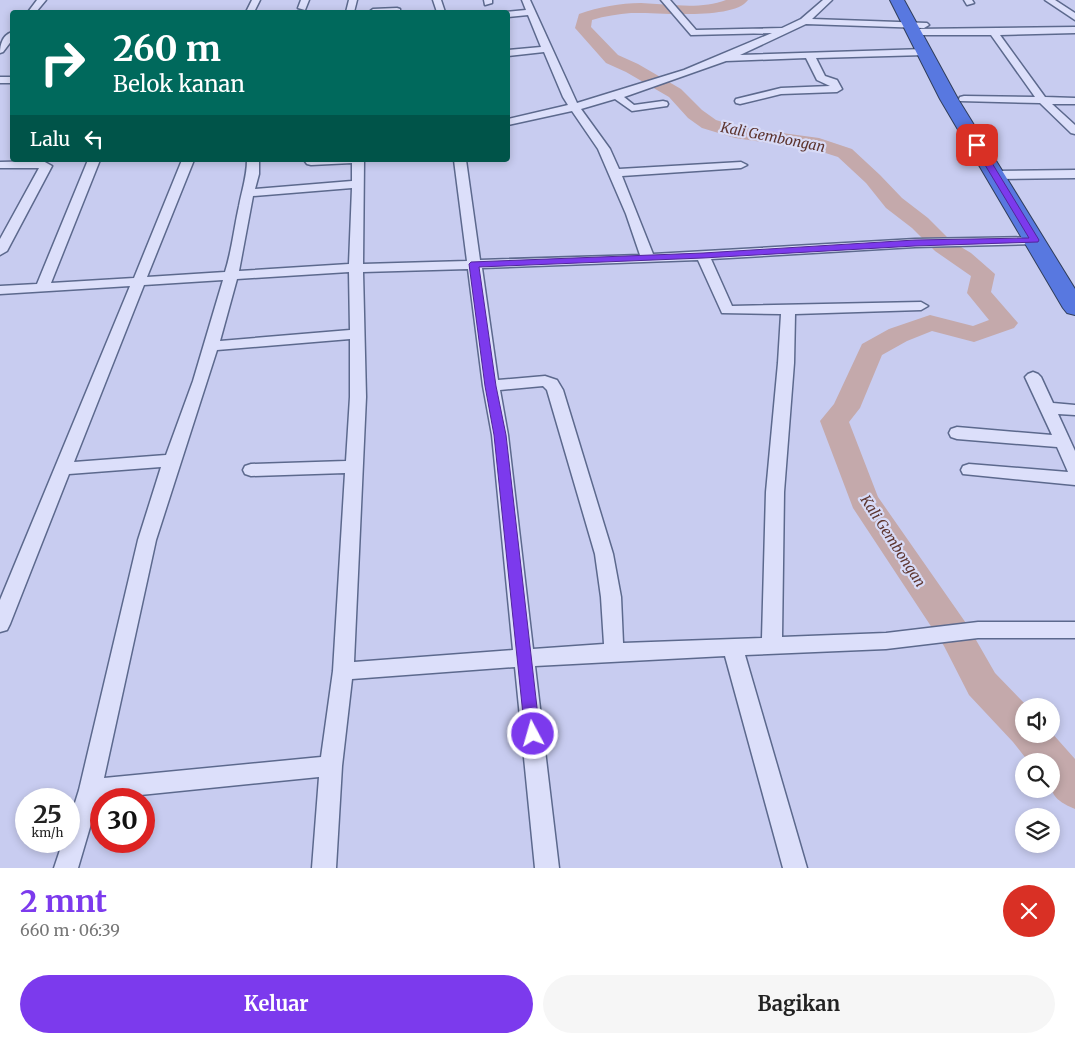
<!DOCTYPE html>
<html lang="id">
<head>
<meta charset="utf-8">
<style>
  body { margin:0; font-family:Merriweather,serif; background:#f6f6f6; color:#222; height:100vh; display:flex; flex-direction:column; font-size:19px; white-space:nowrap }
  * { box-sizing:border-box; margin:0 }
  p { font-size:16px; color:#767676 }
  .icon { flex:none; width:28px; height:28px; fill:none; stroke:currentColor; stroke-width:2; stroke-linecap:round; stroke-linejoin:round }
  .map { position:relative; height:868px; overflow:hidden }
  .details { display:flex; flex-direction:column; background:#fff; flex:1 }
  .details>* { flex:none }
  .hud { position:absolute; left:10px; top:10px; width:500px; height:152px; border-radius:5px; box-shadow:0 2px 8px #0003; background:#00695c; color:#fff; overflow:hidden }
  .buttons { position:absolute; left:1015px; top:698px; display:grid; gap:10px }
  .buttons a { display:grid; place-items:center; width:45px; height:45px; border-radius:50%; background:#fff; box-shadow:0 2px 8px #0003; font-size:25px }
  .speed { position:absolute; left:15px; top:788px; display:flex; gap:10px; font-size:25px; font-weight:700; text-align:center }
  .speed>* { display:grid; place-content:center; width:65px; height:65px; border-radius:50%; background:#fff; box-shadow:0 2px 8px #0003; line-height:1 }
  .speed small { font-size:12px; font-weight:400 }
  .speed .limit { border:8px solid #d22; background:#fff; color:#111 }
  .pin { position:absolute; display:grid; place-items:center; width:42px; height:42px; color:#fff; margin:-21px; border-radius:10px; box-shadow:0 2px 8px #0006 }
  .me { position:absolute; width:55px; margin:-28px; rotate:354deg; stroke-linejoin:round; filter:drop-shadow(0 0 4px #0008) }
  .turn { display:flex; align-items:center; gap:18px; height:105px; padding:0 20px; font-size:22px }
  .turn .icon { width:65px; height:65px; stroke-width:2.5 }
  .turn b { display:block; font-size:35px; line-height:42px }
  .then { display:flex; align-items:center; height:48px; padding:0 20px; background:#0003; gap:10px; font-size:19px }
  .round { display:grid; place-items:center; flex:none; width:52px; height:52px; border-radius:26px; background:#f6f6f6 }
  .overview { display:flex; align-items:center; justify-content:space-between; height:85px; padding:0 20px }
  h1 { font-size:30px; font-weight:700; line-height:38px; color:#7c3aed }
  .action { display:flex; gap:10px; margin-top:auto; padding:10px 20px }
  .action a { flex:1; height:58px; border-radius:30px; background:#7c3aed; color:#fff; font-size:20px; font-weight:700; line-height:58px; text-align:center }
  .action a+a { background:#f6f6f6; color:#222 }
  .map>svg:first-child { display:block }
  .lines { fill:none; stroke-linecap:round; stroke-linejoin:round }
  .river { fill:#c4a9ab; fill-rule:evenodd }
  .street-casing { stroke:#5c698d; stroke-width:3 }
  .highway-casing { stroke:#303e5b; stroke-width:2 }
  .street { fill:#dcdffa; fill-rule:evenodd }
  .highway { fill:#5878e0; fill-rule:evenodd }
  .route { fill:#7c3aed; stroke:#51269a }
  .labels { text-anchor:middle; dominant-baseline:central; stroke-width:4.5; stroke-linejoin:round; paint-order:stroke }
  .water-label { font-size:14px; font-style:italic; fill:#5d352f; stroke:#d8dbf7 }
</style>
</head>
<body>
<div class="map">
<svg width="1075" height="868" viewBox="0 0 1075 868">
  <rect width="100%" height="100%" fill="#c8ccf0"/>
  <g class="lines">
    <path class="river" d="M 726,0 L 748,0 C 733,21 655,12 631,13 C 618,14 605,16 592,20 L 591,27 L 618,55 L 638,64 L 681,89 L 702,110 L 716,120 L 738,127 L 819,138 L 852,149 L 880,175 L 902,198 L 928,218 L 951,241 L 971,253 L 995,274 L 991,292 L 1018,323 L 1014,328 L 974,342 L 932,331 L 907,341 L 882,355 L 860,408 L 849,422 L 878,497 L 968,626 L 995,673 L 1027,706 L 1024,706 L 1024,734 L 1051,732 L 1075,759 L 1075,809 C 1046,797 1051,788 1051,761 L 1028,761 L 1013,742 L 969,695 L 944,646 L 853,508 L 820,421 L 834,404 L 862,344 L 889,329 L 930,315 L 973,326 L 989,320 L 967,293 L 971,276 L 935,251 L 912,228 L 886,208 L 866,183 L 838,157 L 816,150 L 735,138 L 702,128 L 688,118 L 669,97 L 626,72 L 606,63 L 575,28 L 579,14 C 599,7 620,3 641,3 C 668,4 700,10 726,0 Z"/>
    <g class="street-casing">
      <path id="street" d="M 37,0 L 46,0 L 36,12 L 28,12 Z
        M 252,0 L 260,0 L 254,12 L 246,12 Z
        M 301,0 L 309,0 L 305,10 L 298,8 Z
        M 349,0 L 357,0 L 354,12 L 346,12 Z
        M 433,0 L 441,0 L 445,12 L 437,12 Z
        M 484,0 L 492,0 L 492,3 L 485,5 Z
        M 522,0 L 530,0 L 577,103 L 684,70 L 772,33 L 691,35 L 661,0 L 670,0 L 696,30 L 782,28 L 801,19 L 823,0 L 832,0 L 812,19 L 927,23 L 929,25 L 924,28 L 806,24 L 740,55 L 925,49 L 930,52 L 925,55 L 816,58 L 825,76 L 837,80 L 842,89 L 837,92 L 781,94 L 740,104 L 736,103 L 735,101 L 736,99 L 781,88 L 830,86 L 817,80 L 806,58 L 726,61 L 624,97 L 634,105 L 663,101 L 667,102 L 668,104 L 667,106 L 632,111 L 615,99 L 581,109 L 610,149 L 619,169 L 741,162 L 747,165 L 741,168 L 622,176 L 653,254 L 915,239 L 1040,237 L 1041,240 L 1035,244 L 915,247 L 711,259 L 732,306 L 921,302 L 928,306 L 921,310 L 795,314 L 794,363 L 784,492 L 782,637 L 886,633 L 978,622 L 1075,622 L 1075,638 L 978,638 L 886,649 L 745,655 L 807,868 L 783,868 L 725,656 L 535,666 L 559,868 L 535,868 L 515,667 L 352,679 L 342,766 L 336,868 L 312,868 L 319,777 L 101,799 L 98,800 L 78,868 L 54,868 L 63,841 L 69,841 L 69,822 L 79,790 L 138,540 L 161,467 L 69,474 L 10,624 L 7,630 L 0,632 L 0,600 L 130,286 L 0,294 L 0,286 L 37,284 L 88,160 L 100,160 L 51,283 L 134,278 L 182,160 L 194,160 L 147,277 L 225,272 C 232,250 234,228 239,206 C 242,190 247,176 247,160 L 259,160 L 259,174 L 255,189 L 352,181 L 352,163 L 311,165 L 307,164 L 304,160 L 364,160 L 363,264 L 467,261 L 454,160 L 466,160 L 480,260 L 640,255 L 626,214 L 598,149 L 572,111 L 508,125 L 508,119 L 568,105 L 563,97 L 544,52 L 508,56 L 508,50 L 541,47 L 528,15 L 508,17 L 508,12 L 505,12 L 526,10 ZM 352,188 L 349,264 L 239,271 L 253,196 ZM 698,260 L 722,313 L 781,314 L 778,363 L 766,492 L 762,638 L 623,643 L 621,597 L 613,554 L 563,390 L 557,380 L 545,376 L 498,380 L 482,268 ZM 468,269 L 483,386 L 492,435 L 513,650 L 354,662 L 366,397 L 363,272 ZM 349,272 L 350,330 L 220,341 L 237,279 ZM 223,280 L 193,381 L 166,455 L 74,462 L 144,285 ZM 350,339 L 350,397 L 346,461 L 251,464 L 245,466 L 243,470 L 245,474 L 251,476 L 345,473 L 333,671 L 321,757 L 104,778 L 156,540 L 217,350 ZM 543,386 L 547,390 L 595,554 L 601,597 L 604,644 L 533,649 L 508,435 L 500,390 Z
        M 964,0 L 972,0 L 974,3 L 967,5 Z
        M 1045,0 L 1055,0 L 1075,13 L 1075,20 Z
        M 397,8 L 400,9 L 400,12 L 369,12 L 373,9 Z
        M 1075,27 L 1075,33 L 1000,35 L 1045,97 L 1075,98 L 1075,104 L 1052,104 L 1075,125 L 1075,134 L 1071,133 L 1040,103 L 960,101 L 959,99 L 960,97 L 964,96 L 1035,97 L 991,35 L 915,35 L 910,32 L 915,29 Z
        M 12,32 L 12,40 L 3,52 L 0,53 C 0,44 3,35 12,32 Z
        M 0,77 L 12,77 L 12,83 L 0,83 Z
        M 43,161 L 52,166 L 7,251 L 0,255 L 0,239 L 39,168 L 0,168 L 0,162 Z
        M 1075,170 L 1075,178 L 995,179 L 989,175 L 995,171 Z
        M 1033,372 L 1038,374 L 1041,377 L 1053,403 L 1075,405 L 1075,415 L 1058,414 L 1075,451 L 1075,485 L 963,474 L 961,470 L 963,466 L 969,464 L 1068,472 L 1057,447 L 957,439 L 951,437 L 949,433 L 951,429 L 957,427 L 1052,435 L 1025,377 L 1028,374 Z"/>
    </g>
    <g class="highway-casing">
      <path id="highway" d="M 890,0 L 904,0 L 958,99 L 1075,289 L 1075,315 L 1067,313 L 1063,308 L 940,99 Z"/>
    </g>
    <use href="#street" class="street"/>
    <use href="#highway" class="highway"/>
  </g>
  <path class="route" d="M 974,143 L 981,145 L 1039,240 L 1038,242 L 915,246 L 703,258 L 479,267 L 496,386 L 506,435 L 540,734 L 538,739 L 533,741 L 528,739 L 525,734 L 494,435 L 485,386 L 469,264 L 471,262 L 703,253 L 915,240 L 1029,238 L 973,145 Z"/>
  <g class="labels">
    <g class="water-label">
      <text transform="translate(773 137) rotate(11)">Kali Gembongan</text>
      <text transform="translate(893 541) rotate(57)">Kali Gembongan</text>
    </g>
  </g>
</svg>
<div class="buttons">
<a><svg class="icon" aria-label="sound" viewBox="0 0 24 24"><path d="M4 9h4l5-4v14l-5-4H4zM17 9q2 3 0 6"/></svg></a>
<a><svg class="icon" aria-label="search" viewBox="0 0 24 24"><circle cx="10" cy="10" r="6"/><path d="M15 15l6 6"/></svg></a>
<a><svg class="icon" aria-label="layers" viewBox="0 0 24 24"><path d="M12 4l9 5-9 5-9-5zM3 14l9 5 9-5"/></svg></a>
</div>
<div class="speed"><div>25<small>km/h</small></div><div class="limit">30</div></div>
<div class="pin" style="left:977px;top:145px;background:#d93025"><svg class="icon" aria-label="arrive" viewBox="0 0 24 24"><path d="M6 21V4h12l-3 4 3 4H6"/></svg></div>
<svg class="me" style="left:533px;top:734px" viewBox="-20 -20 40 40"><circle r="17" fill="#7c3aed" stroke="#fff" stroke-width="3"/><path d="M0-11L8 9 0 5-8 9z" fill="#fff"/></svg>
<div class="hud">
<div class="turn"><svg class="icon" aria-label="right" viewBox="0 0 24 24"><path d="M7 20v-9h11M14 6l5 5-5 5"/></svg><div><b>260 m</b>Belok kanan</div></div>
<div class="then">Lalu<svg class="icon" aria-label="left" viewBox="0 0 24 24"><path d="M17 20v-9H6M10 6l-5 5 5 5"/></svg></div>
</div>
</div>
<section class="details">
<div class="overview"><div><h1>2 mnt</h1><p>660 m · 06:39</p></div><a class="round" style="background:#d93025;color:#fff"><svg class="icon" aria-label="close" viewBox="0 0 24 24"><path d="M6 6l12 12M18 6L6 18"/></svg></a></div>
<div class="action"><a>Keluar</a><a>Bagikan</a></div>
</section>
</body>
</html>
